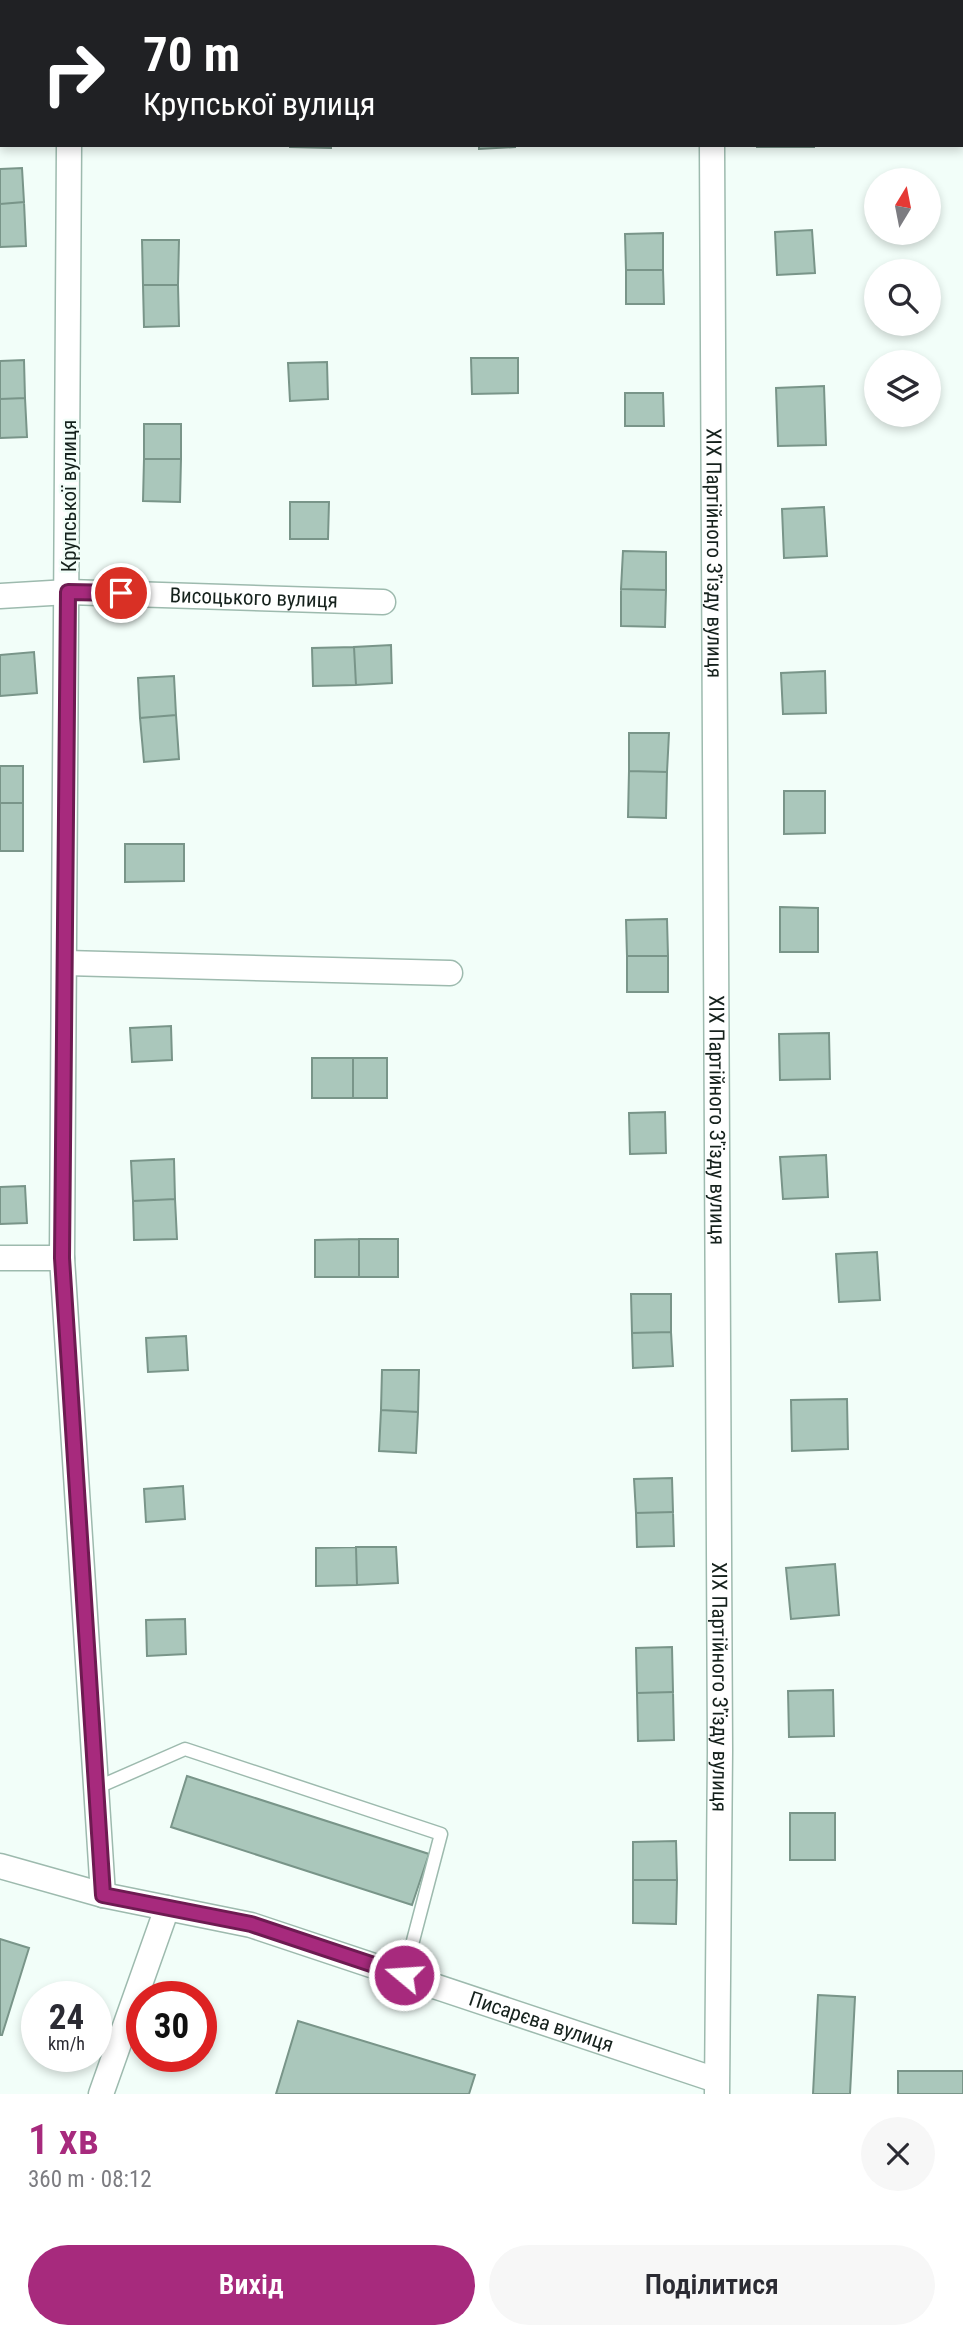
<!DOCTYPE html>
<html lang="uk">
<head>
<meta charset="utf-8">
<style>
  body { margin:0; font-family:"Roboto Condensed",sans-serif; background:#f7f7f7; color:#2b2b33; height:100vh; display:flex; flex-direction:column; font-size:26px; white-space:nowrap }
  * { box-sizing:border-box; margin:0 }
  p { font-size:23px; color:#7c7c81 }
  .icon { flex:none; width:38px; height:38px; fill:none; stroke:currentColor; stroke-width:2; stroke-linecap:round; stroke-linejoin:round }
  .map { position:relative; height:2094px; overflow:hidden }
  .panel { display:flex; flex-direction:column; background:#fff; flex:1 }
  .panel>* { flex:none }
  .hud { position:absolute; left:0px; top:0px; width:964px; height:147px; box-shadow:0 4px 10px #0003; background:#202124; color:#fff; overflow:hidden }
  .needle { width:46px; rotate:10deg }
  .fabs { position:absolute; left:864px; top:168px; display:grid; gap:14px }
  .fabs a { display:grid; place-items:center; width:77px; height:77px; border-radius:50%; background:#fff; box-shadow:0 4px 10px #0003; font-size:35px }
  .speed { position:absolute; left:21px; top:1981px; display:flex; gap:14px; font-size:35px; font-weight:700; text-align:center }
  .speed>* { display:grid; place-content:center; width:91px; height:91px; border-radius:50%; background:#fff; box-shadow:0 4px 10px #0003; line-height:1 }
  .speed small { font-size:18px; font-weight:400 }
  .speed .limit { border:10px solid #d22; background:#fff; color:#111 }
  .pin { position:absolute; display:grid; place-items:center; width:60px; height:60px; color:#fff; margin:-30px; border:4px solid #fff; border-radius:50%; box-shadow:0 2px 7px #0007 }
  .me { position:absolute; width:77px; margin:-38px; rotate:288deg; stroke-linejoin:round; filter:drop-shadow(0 0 5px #0008) }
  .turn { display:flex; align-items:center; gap:24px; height:147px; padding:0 28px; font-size:32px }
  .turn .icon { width:91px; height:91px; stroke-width:2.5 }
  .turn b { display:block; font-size:49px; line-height:60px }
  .round { display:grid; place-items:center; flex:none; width:74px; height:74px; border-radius:37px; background:#f7f7f7 }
  .head { display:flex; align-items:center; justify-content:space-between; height:119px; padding:0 28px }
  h1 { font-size:42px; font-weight:600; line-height:52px; color:#a72a7d }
  .action { display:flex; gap:14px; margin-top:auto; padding:14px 28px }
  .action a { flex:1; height:80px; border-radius:42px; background:#a72a7d; color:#fff; font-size:28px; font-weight:600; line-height:80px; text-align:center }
  .action a+a { background:#f7f7f7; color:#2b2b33 }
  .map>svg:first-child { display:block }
  .building { fill:#aac7bb; stroke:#799589; stroke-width:2 }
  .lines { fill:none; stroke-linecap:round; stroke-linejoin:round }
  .lane-casing { stroke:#9dbaae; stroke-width:15 }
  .street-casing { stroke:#9dbaae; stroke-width:27 }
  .lane { stroke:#fff; stroke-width:12 }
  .street { stroke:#fff; stroke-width:24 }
  .route-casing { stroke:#6d1b51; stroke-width:18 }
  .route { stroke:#a72a7d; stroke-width:12 }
  .labels { text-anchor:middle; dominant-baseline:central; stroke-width:5; stroke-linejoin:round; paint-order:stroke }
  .street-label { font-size:21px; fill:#15211c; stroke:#f2fef9 }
</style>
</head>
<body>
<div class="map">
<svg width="963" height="2094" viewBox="0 0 963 2094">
  <rect width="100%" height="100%" fill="#f2fef9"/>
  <path class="building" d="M 0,0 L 22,0 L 2,2 L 2,27 Z
    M 139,0 L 177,0 L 177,2 L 139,2 Z
    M 287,0 L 322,0 L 322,2 L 287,2 Z
    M 476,0 L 515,0 L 515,2 L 476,2 Z
    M 619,0 L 660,0 L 660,2 L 619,2 Z
    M 919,0 L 962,0 L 962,2 L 919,2 Z
    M 0,27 L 2,27 L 2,65 L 0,65 Z
    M 290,145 L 331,145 L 331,148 L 290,147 Z
    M 479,145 L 515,145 L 515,147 L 479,149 Z
    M 757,145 L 814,145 L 814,147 L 757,147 Z
    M 22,168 L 24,202 L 0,204 L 0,169 Z
    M 24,202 L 26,246 L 0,247 L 0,204 Z
    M 812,230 L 815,273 L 777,275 L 775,232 Z
    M 663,233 L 663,270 L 626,270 L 625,234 Z
    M 142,240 L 179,240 L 178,285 L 143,285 Z
    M 626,270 L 663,270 L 664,304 L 626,304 Z
    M 143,285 L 178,285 L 179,326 L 144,327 Z
    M 471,358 L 518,358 L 518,393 L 472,394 Z
    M 24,360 L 25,398 L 0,399 L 0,361 Z
    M 327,362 L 328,399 L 290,401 L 288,363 Z
    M 824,386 L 826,445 L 778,446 L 776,388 Z
    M 625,393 L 663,393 L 664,426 L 625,426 Z
    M 25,398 L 27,437 L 0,438 L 0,399 Z
    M 144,424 L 181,424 L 181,459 L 144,459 Z
    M 144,459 L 181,459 L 180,502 L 143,501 Z
    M 290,502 L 329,502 L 328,539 L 290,539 Z
    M 824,507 L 827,556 L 784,558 L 782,509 Z
    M 623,551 L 666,552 L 666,590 L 621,589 Z
    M 621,589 L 666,590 L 665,627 L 621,626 Z
    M 391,645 L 392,683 L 356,685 L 354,647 Z
    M 354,647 L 356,685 L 313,686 L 312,648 Z
    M 34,652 L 37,693 L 0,696 L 0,655 Z
    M 825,671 L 826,713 L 783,714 L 781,673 Z
    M 174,676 L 176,715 L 140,718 L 138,678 Z
    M 176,715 L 179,759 L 144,762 L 140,718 Z
    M 629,733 L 669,733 L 667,772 L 629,771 Z
    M 0,766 L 23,766 L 23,803 L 0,803 Z
    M 629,771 L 667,772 L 666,818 L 628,817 Z
    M 784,791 L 825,791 L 825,833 L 784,834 Z
    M 0,803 L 23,803 L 23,851 L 0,851 Z
    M 125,844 L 184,844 L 184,881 L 125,882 Z
    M 780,907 L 818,908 L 818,952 L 780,952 Z
    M 667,919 L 668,956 L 627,956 L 626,920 Z
    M 627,956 L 668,956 L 668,992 L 627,992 Z
    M 171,1026 L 172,1060 L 132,1062 L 130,1028 Z
    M 829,1033 L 830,1079 L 780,1080 L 779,1034 Z
    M 312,1058 L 353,1058 L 353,1098 L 312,1098 Z
    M 353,1058 L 387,1058 L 387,1098 L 353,1098 Z
    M 665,1112 L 666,1153 L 630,1154 L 629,1113 Z
    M 826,1155 L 828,1197 L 783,1199 L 780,1157 Z
    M 174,1159 L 175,1199 L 133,1201 L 131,1161 Z
    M 25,1186 L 27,1223 L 0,1224 L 0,1187 Z
    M 175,1199 L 177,1239 L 134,1240 L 133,1201 Z
    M 359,1239 L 398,1239 L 398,1277 L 359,1277 Z
    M 359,1239 L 359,1277 L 315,1277 L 315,1240 Z
    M 877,1252 L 880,1300 L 839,1302 L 836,1254 Z
    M 631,1294 L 671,1294 L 671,1332 L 632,1333 Z
    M 671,1332 L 673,1366 L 633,1368 L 632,1333 Z
    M 186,1336 L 188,1370 L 148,1372 L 146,1338 Z
    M 382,1370 L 419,1370 L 418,1412 L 381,1410 Z
    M 847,1399 L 848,1449 L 792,1451 L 791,1400 Z
    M 381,1410 L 418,1412 L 416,1453 L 379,1451 Z
    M 672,1478 L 673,1512 L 636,1513 L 634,1479 Z
    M 183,1486 L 185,1519 L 146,1522 L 144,1489 Z
    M 673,1512 L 674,1546 L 637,1547 L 636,1513 Z
    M 356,1547 L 396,1547 L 398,1583 L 357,1585 Z
    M 356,1547 L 357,1585 L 316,1586 L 316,1548 Z
    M 835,1564 L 839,1615 L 791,1619 L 786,1568 Z
    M 185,1619 L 186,1654 L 147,1656 L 146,1620 Z
    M 672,1647 L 673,1692 L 637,1693 L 636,1648 Z
    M 833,1690 L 834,1736 L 789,1737 L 788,1691 Z
    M 673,1692 L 674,1740 L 638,1741 L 637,1693 Z
    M 187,1776 L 429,1854 L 412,1905 L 171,1827 Z
    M 790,1813 L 835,1813 L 835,1860 L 790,1860 Z
    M 676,1841 L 677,1880 L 633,1880 L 633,1842 Z
    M 633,1880 L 677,1880 L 676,1924 L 633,1923 Z
    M 0,1939 L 29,1948 L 2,2035 L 0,2035 Z
    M 818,1995 L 855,1997 L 850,2094 L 813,2094 Z
    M 298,2021 L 475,2075 L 469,2094 L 276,2094 Z
    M 898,2071 L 963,2071 L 963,2094 L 898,2094 Z"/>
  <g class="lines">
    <g class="lane-casing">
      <path id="lane" d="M 96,1788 L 185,1749 L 441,1834 L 404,1975"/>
    </g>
    <g class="street-casing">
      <g id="street">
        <path d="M 710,0 L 710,2"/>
        <path d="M 70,2 L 70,0"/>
        <path d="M 962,61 L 963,61"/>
        <path d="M 69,145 L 62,1258 L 103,1895"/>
        <path id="s1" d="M 712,145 L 720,1751 L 717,2094"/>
        <path id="s2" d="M 0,596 L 68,592 L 383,602"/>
        <path d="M 66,963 L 450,973"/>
        <path d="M 0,1258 L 62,1258"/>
        <path id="s3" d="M 0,1866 L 103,1895 L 251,1925 L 716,2080"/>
        <path d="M 101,2094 L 167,1908"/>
      </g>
    </g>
    <use href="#lane" class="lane"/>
    <use href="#street" class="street"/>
  </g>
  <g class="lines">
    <g class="route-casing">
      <path id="route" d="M 121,593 L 68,592 L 62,1258 L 103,1895 L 251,1924 L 404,1975"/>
    </g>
    <use href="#route" class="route"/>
  </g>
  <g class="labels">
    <g class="street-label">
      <text transform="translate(69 496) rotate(-90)">Крупської вулиця</text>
      <text stroke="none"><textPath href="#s1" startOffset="408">XIX Партійного З'їзду вулиця</textPath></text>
      <text stroke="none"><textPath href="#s2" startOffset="254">Висоцького вулиця</textPath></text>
      <text stroke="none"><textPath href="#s1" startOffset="975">XIX Партійного З'їзду вулиця</textPath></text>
      <text stroke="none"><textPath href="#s1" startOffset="1542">XIX Партійного З'їзду вулиця</textPath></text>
      <text stroke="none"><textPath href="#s3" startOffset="564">Писарєва вулиця</textPath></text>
    </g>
  </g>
</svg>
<div class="fabs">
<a><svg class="needle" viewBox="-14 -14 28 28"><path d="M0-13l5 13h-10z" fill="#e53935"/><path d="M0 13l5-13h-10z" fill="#7c7c81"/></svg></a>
<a><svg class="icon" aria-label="search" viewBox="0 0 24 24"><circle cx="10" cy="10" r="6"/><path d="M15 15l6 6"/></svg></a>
<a><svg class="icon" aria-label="layers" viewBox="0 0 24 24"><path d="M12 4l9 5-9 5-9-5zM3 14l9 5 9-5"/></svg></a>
</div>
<div class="speed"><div>24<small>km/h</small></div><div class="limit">30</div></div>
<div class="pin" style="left:121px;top:593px;background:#d93025"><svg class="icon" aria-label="arrive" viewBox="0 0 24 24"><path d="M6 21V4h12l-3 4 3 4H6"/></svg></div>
<svg class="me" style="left:404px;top:1975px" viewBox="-20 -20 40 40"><circle r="17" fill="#a72a7d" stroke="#fff" stroke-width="3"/><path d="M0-11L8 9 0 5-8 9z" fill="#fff"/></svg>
<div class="hud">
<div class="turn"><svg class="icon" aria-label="right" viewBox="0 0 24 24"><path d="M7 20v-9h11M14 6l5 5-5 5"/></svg><div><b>70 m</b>Крупської вулиця</div></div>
</div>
</div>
<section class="panel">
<div class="head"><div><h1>1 хв</h1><p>360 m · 08:12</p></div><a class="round"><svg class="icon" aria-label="close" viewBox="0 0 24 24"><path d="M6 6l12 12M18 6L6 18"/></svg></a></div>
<div class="action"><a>Вихід</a><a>Поділитися</a></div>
</section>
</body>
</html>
